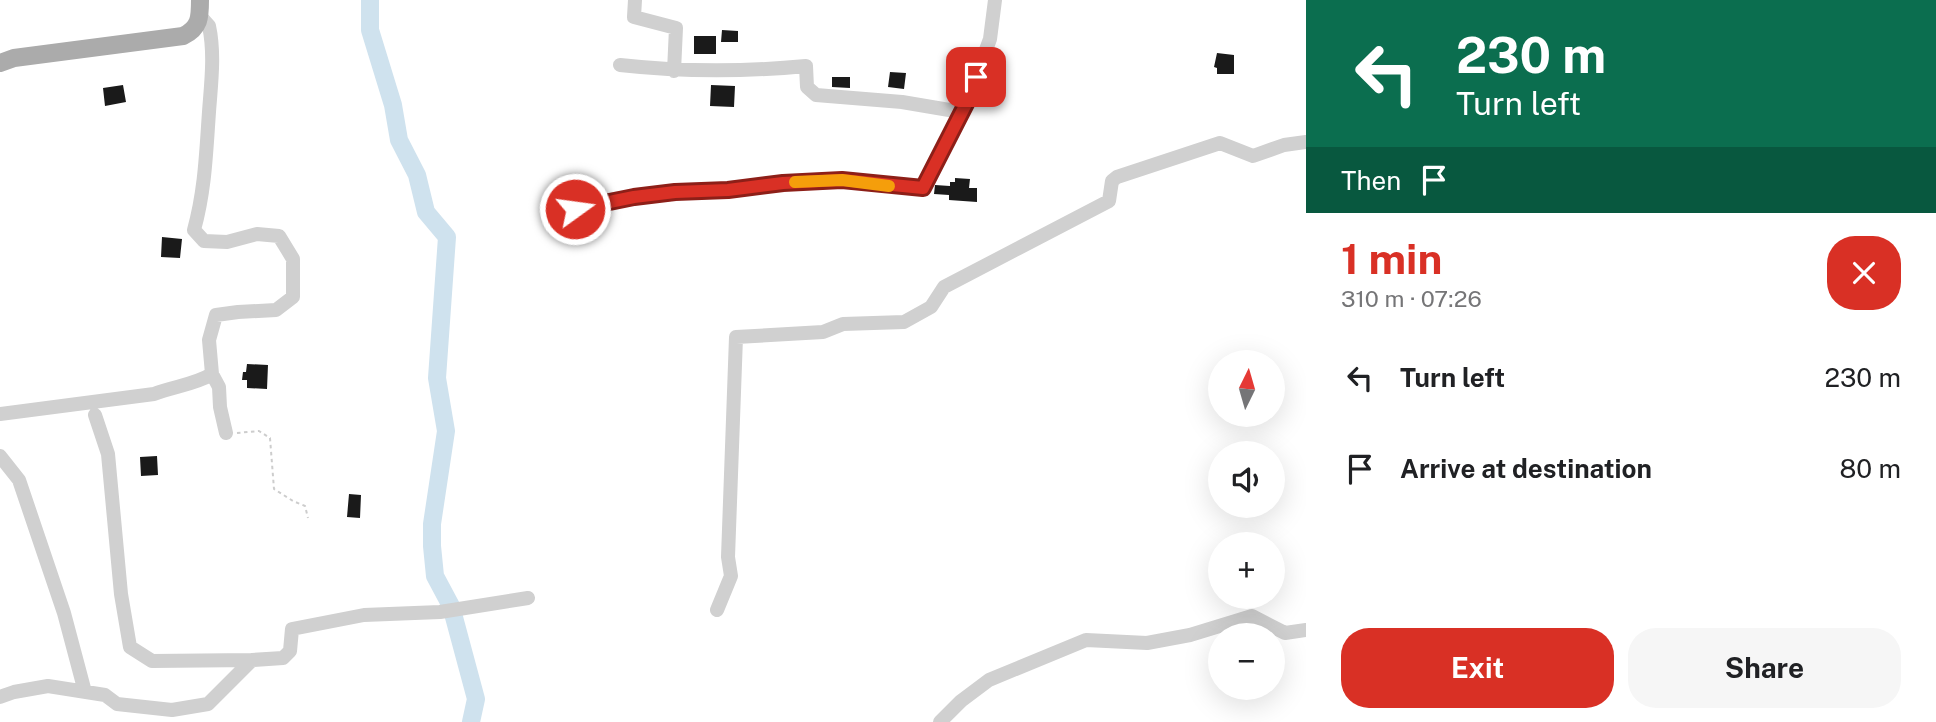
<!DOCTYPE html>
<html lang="en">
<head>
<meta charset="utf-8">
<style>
  body { margin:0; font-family:"Public Sans",sans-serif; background:#f6f6f6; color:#202124; height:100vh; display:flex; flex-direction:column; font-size:26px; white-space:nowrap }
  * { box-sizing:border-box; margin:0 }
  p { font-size:23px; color:#757577 }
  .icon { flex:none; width:38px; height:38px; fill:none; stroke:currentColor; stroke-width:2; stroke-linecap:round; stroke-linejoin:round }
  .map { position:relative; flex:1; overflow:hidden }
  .drawer { display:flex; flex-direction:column; background:#fff; width:630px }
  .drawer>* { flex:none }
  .banner { background:#0b6e4f; color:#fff; overflow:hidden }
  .needle { width:46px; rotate:5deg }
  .controls { position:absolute; left:1208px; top:350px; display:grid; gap:14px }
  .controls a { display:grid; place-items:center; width:77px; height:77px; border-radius:50%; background:#fff; box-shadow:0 7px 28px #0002; font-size:35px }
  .pin { position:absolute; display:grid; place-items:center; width:60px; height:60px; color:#fff; margin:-30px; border-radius:14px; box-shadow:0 4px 10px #0006 }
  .me { position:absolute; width:77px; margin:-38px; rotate:76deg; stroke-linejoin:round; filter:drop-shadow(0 0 5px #0008) }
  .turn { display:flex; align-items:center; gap:24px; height:147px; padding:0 35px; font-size:32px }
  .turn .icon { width:91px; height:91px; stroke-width:2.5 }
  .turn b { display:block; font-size:49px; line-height:60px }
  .then { display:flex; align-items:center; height:66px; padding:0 35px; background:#0003; gap:14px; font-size:26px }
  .round { display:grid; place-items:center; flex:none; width:74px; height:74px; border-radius:28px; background:#f6f6f6 }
  .head { display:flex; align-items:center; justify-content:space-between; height:119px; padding:0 35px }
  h1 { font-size:42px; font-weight:700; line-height:52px; color:#d93025 }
  .cta { display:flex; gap:14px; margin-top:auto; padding:14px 35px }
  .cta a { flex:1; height:80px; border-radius:28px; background:#d93025; color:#fff; font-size:28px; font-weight:700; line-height:80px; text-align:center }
  .cta a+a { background:#f6f6f6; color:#202124 }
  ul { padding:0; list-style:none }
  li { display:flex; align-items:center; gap:21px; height:91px; padding:0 35px }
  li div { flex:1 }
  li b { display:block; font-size:26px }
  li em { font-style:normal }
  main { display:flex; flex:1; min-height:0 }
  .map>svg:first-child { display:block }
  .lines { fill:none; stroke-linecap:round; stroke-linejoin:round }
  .river { stroke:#cfe2ee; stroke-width:18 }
  .building { fill:#1a1a1a }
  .path { stroke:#cdcdcd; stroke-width:2; stroke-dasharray:3.5 3.5; stroke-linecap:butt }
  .minor { stroke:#d0d0d0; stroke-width:14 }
  .major { stroke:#ababab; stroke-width:18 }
  .route-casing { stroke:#8d1f18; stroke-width:18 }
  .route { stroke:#d93025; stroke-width:12 }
  .slow { stroke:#f59e0b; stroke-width:12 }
</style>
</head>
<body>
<main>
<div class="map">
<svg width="1306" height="722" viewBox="0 0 1306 722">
  <rect width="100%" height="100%" fill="#fff"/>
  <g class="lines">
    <path class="river" d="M 370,0 L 370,30 L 393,105 L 399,140 L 417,175 L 426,212 L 447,237 L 437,378 L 446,431 L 432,524 L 432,546 L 435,576 L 451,606 L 476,699 L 471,722"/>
  </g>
  <path class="building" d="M 722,30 L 738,31 L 738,42 L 721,42 Z
    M 694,36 L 716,36 L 716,54 L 694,54 Z
    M 1217,53 L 1234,55 L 1234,74 L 1217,74 L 1217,68 L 1214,67 Z
    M 890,72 L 906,73 L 904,89 L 888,87 Z
    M 832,77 L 850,77 L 850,88 L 832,87 Z
    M 123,85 L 126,102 L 105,106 L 103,88 Z
    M 711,85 L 735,86 L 734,107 L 710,106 Z
    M 955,178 L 970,179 L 969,188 L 977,188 L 977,202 L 949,200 L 949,195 L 934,194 L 935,185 L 950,186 L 950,182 L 955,182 Z
    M 162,237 L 182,239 L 180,258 L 161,257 Z
    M 247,364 L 268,365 L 267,389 L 247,388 L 247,380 L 242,380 L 243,372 L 246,372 Z
    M 157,456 L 158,475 L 141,476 L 140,457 Z
    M 349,494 L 361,495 L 360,518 L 347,517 Z"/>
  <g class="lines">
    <path class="path" d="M 237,433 L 259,431 L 270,438 L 274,489 L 293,501 L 305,506 L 308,518"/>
    <path class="minor" d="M 635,0 L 634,17 L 676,28 L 674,71
      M 620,65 C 683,72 743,72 806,66 L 807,87 L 816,95 L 902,102 L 961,112
      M 575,210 L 614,199 L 783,183 L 842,180 L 923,188 L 969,96 L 990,39 L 995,0
      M 212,374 L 219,387 L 220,407 L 226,433
      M 0,414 L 154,394 C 174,386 194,385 212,374 L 209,340 L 216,315 L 238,312 L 276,310 L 293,297 L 293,259 L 279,236 L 257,234 L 227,242 L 204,241 L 194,230 C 205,190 206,154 209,112 C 211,84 215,54 209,26 L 200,16
      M 95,415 L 108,454 L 121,594 L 130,647 L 152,661 L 252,660
      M 0,456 L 19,480 L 64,613 L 85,692
      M 717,610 L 731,576 L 728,557 L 736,337 L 823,332 L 843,324 L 904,322 L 931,307 L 944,287 L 1109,201 L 1112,181 L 1117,177 L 1220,143 L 1253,156 L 1284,145 L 1306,142
      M 0,697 L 14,692 L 48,686 L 105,695 L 117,704 L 172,710 L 208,704 L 252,660 L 283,658 L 290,651 L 292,629 L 364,615 L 440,612 L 528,598
      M 940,722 L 961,701 L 989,680 L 1086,640 L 1147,643 L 1190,635 L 1252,616 L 1285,633 L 1306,630"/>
    <path class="major" d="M 0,63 L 14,58 L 183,36 C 200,28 200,17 200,0"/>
  </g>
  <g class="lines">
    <g class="route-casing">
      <path id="route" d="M 575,209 L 634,197 L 675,192 L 728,190 L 783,183 L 842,180 L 923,188 L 970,96 L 976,77"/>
    </g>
    <use href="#route" class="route"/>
    <path class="slow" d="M 795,182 L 842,180 L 889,186"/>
  </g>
</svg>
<div class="controls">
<a><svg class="needle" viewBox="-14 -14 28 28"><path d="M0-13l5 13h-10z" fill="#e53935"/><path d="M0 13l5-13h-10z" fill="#757577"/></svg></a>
<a><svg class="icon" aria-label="sound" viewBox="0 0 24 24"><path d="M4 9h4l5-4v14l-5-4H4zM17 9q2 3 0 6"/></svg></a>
<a>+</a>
<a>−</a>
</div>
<div class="pin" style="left:976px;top:77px;background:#d93025"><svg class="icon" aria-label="arrive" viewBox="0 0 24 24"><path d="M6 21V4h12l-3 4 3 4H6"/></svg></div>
<svg class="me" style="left:575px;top:209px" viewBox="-20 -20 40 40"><circle r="17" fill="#d93025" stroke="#fff" stroke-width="3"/><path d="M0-11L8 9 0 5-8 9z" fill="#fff"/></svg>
</div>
<section class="drawer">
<div class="banner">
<div class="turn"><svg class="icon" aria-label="left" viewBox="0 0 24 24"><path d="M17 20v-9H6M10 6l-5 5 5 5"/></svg><div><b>230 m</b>Turn left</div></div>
<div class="then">Then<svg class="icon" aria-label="arrive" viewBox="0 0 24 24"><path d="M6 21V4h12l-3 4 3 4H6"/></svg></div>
</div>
<div class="head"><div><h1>1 min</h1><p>310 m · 07:26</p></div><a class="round" style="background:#d93025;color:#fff"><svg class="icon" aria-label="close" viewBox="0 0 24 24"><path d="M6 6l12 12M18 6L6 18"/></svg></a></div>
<ul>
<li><svg class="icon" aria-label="left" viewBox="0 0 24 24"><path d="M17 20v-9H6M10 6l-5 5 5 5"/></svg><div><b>Turn left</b></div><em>230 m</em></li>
<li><svg class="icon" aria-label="arrive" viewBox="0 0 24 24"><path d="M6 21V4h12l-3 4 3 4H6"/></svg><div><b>Arrive at destination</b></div><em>80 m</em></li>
</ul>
<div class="cta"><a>Exit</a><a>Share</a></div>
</section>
</main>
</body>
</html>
